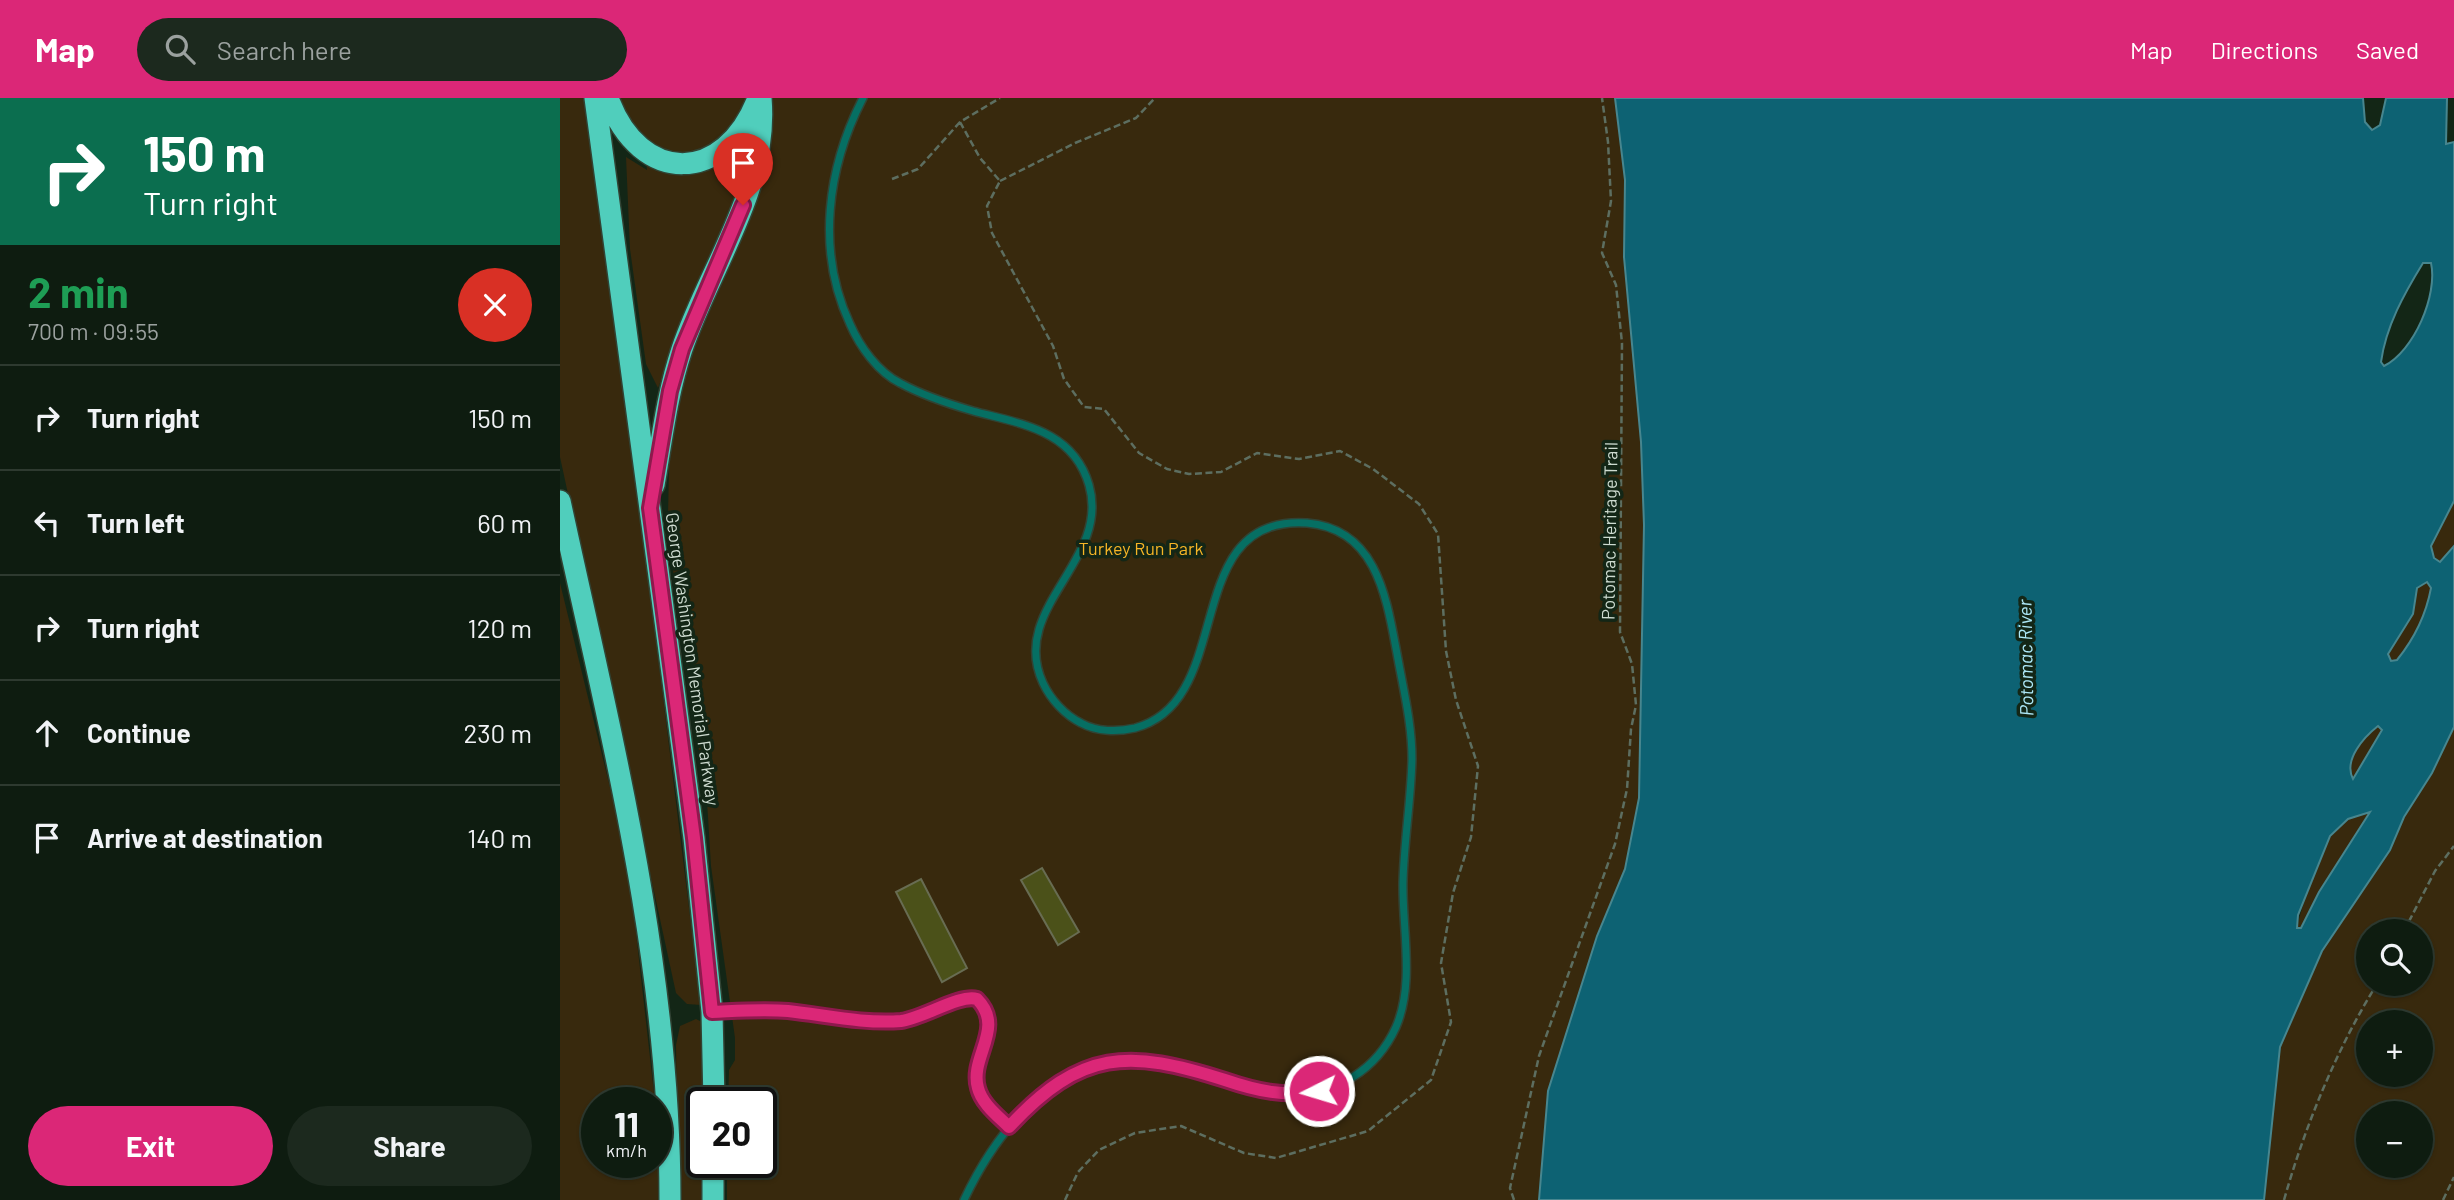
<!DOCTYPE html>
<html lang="en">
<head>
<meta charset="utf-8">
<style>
  body { margin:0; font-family:Barlow,sans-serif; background:#1c291e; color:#f1f3f6; height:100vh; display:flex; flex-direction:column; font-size:26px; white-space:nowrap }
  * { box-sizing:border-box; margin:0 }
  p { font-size:23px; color:#9ba19f }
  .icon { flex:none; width:38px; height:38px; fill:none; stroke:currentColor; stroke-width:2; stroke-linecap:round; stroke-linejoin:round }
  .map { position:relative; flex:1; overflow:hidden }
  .side { display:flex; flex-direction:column; background:#0e1c10; width:560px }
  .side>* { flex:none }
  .banner { background:#0b6e4f; color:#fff; overflow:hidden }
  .tools { position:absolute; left:1796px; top:821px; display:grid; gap:14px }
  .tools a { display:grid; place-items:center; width:77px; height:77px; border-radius:50%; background:#0e1c10; box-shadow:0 2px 5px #0004,0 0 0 2px #2e3a30; font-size:35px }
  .speed { position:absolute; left:21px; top:989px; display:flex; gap:14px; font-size:35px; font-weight:700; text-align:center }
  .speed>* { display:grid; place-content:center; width:91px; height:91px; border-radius:50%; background:#0e1c10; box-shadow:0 2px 5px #0004,0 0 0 2px #2e3a30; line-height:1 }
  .speed small { font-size:18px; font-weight:400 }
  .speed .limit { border:4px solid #111; border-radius:10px; background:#fff; color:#111 }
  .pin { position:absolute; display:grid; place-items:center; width:60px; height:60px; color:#fff; margin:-72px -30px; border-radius:50% 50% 50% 0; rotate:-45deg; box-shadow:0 0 7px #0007 }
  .pin .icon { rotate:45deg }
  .me { position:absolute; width:77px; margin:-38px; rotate:265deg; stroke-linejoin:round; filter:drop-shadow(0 0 5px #0008) }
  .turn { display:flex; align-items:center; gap:24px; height:147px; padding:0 28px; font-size:32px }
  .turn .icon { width:91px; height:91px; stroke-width:2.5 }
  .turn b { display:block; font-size:49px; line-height:60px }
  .round { display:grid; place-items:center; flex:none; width:74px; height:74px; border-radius:37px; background:#1c291e }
  .summary { display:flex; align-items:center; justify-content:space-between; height:119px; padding:0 28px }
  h1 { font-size:42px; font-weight:700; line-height:52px; color:#1e9e55 }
  .button { display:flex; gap:14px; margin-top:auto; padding:14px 28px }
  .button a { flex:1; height:80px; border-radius:42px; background:#db2777; color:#fff; font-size:28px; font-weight:700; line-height:80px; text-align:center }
  .button a+a { background:#1c291e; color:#f1f3f6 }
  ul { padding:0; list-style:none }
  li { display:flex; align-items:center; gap:21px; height:105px; padding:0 28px; border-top:2px solid #2e3a30 }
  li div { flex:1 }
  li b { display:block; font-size:26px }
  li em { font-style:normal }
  header { display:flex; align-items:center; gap:42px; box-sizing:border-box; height:98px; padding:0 35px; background:#db2777; color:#fff }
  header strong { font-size:33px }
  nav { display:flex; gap:38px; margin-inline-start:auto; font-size:24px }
  .search { width:490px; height:63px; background:#1c291e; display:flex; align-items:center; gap:18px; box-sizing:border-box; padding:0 24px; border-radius:38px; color:#9ba19f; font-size:26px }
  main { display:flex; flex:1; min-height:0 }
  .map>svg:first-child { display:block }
  .green { fill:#38290d; fill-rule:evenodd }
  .water { fill:#0d6273; stroke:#47868f; stroke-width:2; fill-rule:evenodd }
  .building { fill:#4b5119; stroke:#686c52; stroke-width:2 }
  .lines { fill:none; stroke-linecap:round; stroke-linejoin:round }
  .service-casing { stroke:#314334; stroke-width:10 }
  .motorway-casing { stroke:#314334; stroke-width:24 }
  .path { stroke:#5d6e60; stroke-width:2.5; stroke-dasharray:7 3.5; stroke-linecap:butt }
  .service { stroke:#066f63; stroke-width:7 }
  .motorway { stroke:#50cebc; stroke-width:21 }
  .route-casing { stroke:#8e194d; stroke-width:18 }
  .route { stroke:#db2777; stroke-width:12 }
  .labels { text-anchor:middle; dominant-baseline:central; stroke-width:7; stroke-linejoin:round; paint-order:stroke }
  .street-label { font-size:18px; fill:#cedbd0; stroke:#132616 }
  .park-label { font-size:18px; fill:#f6b526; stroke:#132616 }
  .water-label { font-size:19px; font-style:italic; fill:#ade8f8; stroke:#132616 }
</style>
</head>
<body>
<header>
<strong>Map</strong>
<div class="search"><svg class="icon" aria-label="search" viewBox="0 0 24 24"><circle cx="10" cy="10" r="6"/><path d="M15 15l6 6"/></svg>Search here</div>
<nav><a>Map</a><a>Directions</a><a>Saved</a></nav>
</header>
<main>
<section class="side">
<div class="banner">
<div class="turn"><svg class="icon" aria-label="right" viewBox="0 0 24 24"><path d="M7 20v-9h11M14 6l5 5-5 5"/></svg><div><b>150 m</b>Turn right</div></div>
</div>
<div class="summary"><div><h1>2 min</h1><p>700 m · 09:55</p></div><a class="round" style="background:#d93025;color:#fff"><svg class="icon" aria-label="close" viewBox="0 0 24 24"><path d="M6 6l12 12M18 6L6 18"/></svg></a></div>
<ul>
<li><svg class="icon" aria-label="right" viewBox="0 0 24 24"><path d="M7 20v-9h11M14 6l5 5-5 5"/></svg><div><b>Turn right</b></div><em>150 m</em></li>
<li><svg class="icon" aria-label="left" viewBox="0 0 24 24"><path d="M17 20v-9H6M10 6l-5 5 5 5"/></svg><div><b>Turn left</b></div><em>60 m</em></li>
<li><svg class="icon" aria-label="right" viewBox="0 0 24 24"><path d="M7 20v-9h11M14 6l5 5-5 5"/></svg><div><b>Turn right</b></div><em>120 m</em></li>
<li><svg class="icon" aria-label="ahead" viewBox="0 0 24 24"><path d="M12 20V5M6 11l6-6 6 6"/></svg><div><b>Continue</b></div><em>230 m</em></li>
<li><svg class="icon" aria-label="arrive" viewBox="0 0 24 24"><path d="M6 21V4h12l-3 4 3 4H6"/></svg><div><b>Arrive at destination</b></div><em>140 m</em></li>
</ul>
<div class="button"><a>Exit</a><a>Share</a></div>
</section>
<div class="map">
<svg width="1894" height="1102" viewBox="0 0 1894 1102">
  <rect width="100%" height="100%" fill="#132616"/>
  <path class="green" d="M 0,0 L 29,0 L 141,907 L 127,906 L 116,895 L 0,359 Z
    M 57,0 L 1055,0 L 1065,82 L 1064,159 L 1081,344 L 1084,427 L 1079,700 L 1065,771 L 1037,838 L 988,993 L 979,1102 L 167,1102 L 167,1064 L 201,1064 L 201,1004 L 168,1004 L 169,972 L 175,962 L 175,940 L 151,768 L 147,703 L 117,513 L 108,420 L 109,368 L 116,321 L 109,262 L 98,290 L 86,266 L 70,151 L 66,59 L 87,72 L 83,37 L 65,21 Z
    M 1894,403 L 1894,448 L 1880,464 L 1874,460 L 1871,448 Z
    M 1867,484 L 1871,490 C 1866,517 1854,541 1836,563 L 1831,563 L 1827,556 L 1853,516 L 1857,490 Z
    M 0,485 L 57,718 L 73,808 L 95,1004 L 37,1004 L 37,1064 L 96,1064 L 96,1015 L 100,1102 L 0,1102 Z
    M 1819,628 L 1822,632 L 1793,681 C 1783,661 1804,639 1819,628 Z
    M 1894,629 L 1894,1102 L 1704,1102 L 1720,949 L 1762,853 L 1830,752 L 1844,719 L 1872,675 ZM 1808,833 L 1860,833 L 1860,886 L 1808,886 ZM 1808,924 L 1860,924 L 1860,976 L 1808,976 ZM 1808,1015 L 1860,1015 L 1860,1068 L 1808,1068 Z
    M 1810,713 L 1759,794 L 1741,830 L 1736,831 L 1749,787 L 1770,738 L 1788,721 Z
    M 136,921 L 142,924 L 145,1004 L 142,1004 L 142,1064 L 147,1064 L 146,1102 L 118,1102 L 116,947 L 120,928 Z"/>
  <path class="water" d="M 1055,0 L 1803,0 L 1805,24 L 1812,32 L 1820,27 L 1826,0 L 1887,0 L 1886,46 L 1894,44 L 1894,403 L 1871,448 L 1874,460 L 1880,464 L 1894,448 L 1894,629 L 1872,675 L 1844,719 L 1830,752 L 1762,853 L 1720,949 L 1704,1102 L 979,1102 L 988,993 L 1037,838 L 1065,771 L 1079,700 L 1084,427 L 1081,344 L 1064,159 L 1065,82 ZM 1863,165 L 1871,165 C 1878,197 1854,253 1824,268 L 1821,264 C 1826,228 1844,196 1863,165 ZM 1867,484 L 1871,490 C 1866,517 1854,541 1837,562 L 1831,563 L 1828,556 L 1853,516 L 1857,490 ZM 1818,628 L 1822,632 L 1793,681 C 1783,662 1804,639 1818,628 ZM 1810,714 L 1759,794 L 1741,830 L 1737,830 L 1738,817 L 1770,738 L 1788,721 Z"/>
  <path class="building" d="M 482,770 L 519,834 L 498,847 L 461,782 Z
    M 361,781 L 407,870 L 382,884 L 336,794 Z"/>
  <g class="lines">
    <g class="service-casing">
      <path id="service" d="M 303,0 C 267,70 256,153 290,226 C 300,249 318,274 340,285 C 362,297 389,306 413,313 C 461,326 513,332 529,387 C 551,463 448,510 483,585 C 491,602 505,617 521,625 C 537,634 558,634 575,630 C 678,603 618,416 747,425 C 819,431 827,504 838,561 C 844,594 852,627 852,661 C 851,702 844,743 843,784 C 842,830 855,885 836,929 C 827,949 812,967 793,979 C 716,1027 644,956 565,961 C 489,966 434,1038 404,1102
        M 155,914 C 178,913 202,911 226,913 C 264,916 302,926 340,923 C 364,921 398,896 417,901 C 446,930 409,959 418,990 C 422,1006 438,1018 449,1029"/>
    </g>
    <g class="motorway-casing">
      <path id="motorway" d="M 35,0 L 134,740 L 152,914 L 154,1004
        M 48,0 C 80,88 165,87 198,0
        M 94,387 C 102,341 107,296 122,251 C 150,168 209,91 201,0
        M 0,403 C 50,634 110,864 110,1102
        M 153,1102 L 153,1064"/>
    </g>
    <path class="path" d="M 400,24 L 420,60 L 440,83 L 427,108 L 432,135 L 493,248 L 504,281 L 524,309 L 544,311 L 579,355 L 607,371 L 629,376 L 661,374 L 697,355 L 739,361 L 780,353 L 813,371 L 859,406 L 878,436 L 886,553 L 896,602 L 918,668 L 911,739 L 893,795 L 881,865 L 891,924 L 871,982 L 808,1033 L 716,1060 L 684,1055 L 621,1028 L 575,1035 L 539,1052 L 518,1074 L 505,1102
      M 332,81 L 358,71 L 400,24 L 440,0
      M 440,83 L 515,45 L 576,20 L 595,0
      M 1844,833 L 1875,773 L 1894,748
      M 954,1102 L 950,1090 L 979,958 L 1055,746 L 1067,691 L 1071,631 L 1076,607 L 1072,566 L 1060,534 L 1062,245 L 1056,187 L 1042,155 L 1051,103 L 1048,44 L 1042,0
      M 1724,1102 C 1745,1028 1777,950 1817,886
      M 1883,1102 L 1894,1079"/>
    <use href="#service" class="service"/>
    <use href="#motorway" class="motorway"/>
  </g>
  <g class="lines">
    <g class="route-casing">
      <path id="route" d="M 183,107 L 122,251 L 110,293 L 90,410 L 134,740 L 152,914 C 177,913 203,911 228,913 C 265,917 303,926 341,923 C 364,920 399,896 417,901 C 446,930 409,959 418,990 C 422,1006 438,1018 449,1029 C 521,951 569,951 665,982 C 697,993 725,999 759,993"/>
    </g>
    <use href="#route" class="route"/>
  </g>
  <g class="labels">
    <g class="street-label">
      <text transform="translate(1049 433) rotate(-89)">Potomac Heritage Trail</text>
      <text transform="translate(133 561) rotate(82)">George Washington Memorial Parkway</text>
    </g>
    <g class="park-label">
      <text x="581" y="450">Turkey Run Park</text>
    </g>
    <g class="water-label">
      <text transform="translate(1465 560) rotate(-91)">Potomac River</text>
    </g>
  </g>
</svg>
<div class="tools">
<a><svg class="icon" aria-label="search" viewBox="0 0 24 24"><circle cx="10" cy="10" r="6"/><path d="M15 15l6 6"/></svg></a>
<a>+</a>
<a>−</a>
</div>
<div class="speed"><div>11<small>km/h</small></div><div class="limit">20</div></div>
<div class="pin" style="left:183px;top:107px;background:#d93025"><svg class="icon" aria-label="arrive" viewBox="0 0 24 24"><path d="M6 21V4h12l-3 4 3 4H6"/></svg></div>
<svg class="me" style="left:759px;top:993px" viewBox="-20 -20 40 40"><circle r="17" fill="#db2777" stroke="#fff" stroke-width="3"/><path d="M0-11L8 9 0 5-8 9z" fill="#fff"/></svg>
</div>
</main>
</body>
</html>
